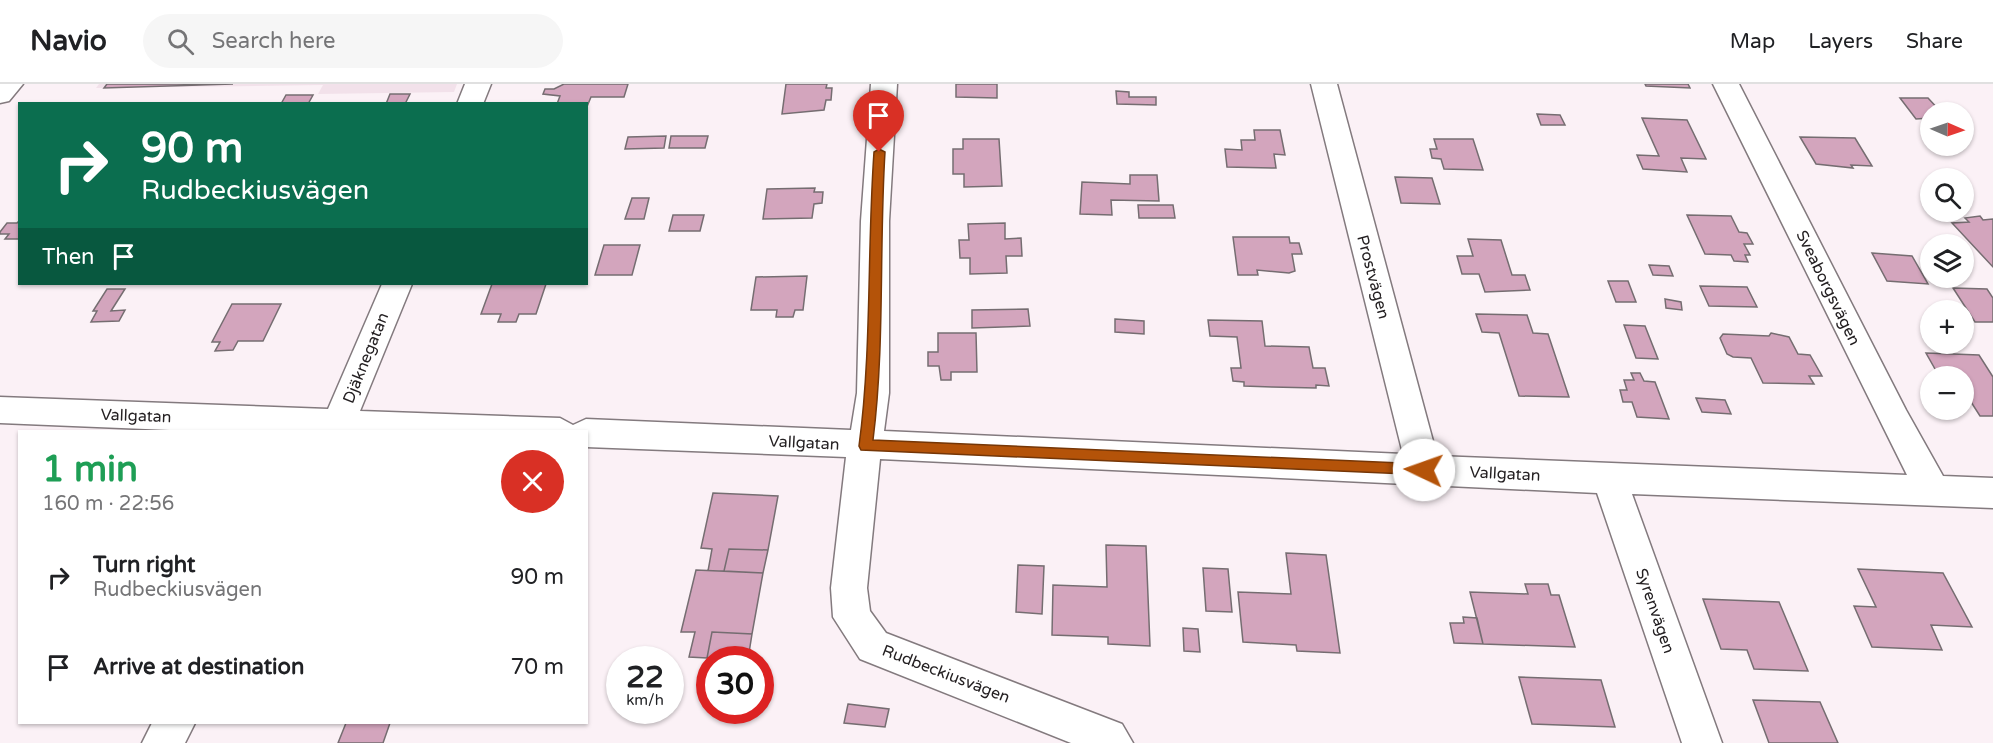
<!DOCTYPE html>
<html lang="en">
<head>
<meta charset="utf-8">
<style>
  body { margin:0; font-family:"Varela Round",sans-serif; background:#f6f6f6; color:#202124; height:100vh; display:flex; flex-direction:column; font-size:22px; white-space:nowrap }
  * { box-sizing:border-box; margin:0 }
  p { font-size:20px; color:#757577 }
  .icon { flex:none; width:33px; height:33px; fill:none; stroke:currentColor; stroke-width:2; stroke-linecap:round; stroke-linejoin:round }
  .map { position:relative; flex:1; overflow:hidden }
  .side { position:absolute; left:18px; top:346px; width:570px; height:294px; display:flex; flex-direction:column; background:#fff; border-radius:0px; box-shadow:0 2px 4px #0004 }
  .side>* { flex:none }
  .hud { position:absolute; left:18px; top:18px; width:570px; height:183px; border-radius:0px; box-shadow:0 2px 4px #0004; background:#0b6e4f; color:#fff; overflow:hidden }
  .needle { width:39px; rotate:92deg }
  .fabs { position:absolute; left:1920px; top:18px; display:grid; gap:12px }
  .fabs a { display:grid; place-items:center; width:54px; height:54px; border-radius:50%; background:#fff; box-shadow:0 2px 4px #0004; font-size:30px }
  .speed { position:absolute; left:606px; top:562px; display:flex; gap:12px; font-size:30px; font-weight:700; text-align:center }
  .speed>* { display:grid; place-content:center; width:78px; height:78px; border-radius:50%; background:#fff; box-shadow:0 2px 4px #0004; line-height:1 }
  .speed small { font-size:15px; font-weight:400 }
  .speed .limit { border:9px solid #d22; background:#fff; color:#111 }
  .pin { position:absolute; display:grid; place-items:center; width:51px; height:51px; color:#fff; margin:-62px -26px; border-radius:50% 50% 50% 0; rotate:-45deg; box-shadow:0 0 6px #0007 }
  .pin .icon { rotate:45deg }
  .me { position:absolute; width:66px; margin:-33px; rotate:273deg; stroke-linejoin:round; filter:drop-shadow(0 0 4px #0008) }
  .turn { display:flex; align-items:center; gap:21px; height:126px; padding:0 24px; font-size:27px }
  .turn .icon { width:78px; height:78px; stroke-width:2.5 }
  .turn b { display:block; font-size:42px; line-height:51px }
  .then { display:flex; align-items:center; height:57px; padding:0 24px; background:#0003; gap:12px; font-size:22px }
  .round { display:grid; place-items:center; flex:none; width:63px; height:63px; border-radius:32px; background:#f6f6f6 }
  .summary { display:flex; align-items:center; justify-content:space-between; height:102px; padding:0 24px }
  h1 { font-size:36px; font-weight:700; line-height:45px; color:#1e9e55 }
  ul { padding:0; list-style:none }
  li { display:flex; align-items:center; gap:18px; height:90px; padding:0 24px }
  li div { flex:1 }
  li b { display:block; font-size:22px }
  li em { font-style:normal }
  header { display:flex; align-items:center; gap:36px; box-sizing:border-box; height:84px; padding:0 30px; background:#fff; border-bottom:2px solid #e0e0e0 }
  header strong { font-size:28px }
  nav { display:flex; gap:33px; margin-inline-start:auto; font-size:21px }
  .search { width:420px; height:54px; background:#f6f6f6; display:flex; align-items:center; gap:15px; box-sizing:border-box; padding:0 21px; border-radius:33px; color:#757577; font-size:22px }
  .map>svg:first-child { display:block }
  .built { fill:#f2e1ea }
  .building { fill:#d3a5bd; stroke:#756d71; stroke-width:1.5 }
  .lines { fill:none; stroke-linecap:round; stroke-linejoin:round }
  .street-casing { stroke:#837a7e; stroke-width:3 }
  .street { fill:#fff; fill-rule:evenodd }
  .route { fill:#b45309; stroke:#753606; stroke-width:1.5 }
  .labels { text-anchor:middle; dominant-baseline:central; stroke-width:4.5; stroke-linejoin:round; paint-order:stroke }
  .street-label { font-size:16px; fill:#242022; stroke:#fff }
</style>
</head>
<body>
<header>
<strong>Navio</strong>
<div class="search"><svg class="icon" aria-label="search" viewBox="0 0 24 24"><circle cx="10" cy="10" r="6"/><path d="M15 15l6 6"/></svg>Search here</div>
<nav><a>Map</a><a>Layers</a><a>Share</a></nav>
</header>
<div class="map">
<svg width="1993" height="659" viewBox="0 0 1993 659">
  <rect width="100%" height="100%" fill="#fbf1f6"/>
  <path class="built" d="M 99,0 L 457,0 L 454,8 L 318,10 L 323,1 L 96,4 Z"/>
  <path class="building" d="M 107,0 L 233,0 L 104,4 Z
    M 564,0 L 628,0 L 624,13 L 591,13 L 586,25 L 586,20 L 557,20 L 560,12 L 543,10 L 545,5 L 554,5 Z
    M 786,0 L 827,0 L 826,4 L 832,4 L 831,16 L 826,16 L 824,26 L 782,30 Z
    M 956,0 L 997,0 L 997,14 L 956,13 Z
    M 1645,0 L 1688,0 L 1690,4 L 1646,2 Z
    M 1116,7 L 1129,8 L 1129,13 L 1156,13 L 1156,21 L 1117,20 Z
    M 390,10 L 410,10 L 405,20 L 386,20 Z
    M 286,11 L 313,11 L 308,20 L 281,20 Z
    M 1900,14 L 1928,14 L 1941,28 L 1930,28 L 1930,34 L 1916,35 Z
    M 1537,30 L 1560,31 L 1565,41 L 1541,41 Z
    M 1642,34 L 1687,36 L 1706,75 L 1681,74 L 1687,88 L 1643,85 L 1637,71 L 1659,72 Z
    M 1254,46 L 1280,46 L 1285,71 L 1274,70 L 1276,84 L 1227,83 L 1225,65 L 1242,66 L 1241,56 L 1255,56 Z
    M 666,52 L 664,64 L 625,65 L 628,53 Z
    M 671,52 L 708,52 L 705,64 L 669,64 Z
    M 1800,53 L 1855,54 L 1872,82 L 1851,81 L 1853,84 L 1816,80 Z
    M 963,55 L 999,55 L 1002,102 L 964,103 L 964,90 L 953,90 L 953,65 L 963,65 Z
    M 1434,55 L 1473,55 L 1483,86 L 1444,85 L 1441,75 L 1432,74 L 1430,65 L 1437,65 Z
    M 1130,91 L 1157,91 L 1159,117 L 1111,116 L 1112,131 L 1080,130 L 1082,98 L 1130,100 Z
    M 1395,93 L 1432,94 L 1440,120 L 1401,119 Z
    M 815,104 L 814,108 L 823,108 L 822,119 L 814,120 L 812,134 L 763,135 L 767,105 Z
    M 632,114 L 649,114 L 644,135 L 625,135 Z
    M 1138,121 L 1173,121 L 1175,134 L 1139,134 Z
    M 673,131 L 704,131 L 700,147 L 669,147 Z
    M 1687,131 L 1731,132 L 1739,148 L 1747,149 L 1753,160 L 1744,160 L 1750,171 L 1745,171 L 1748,178 L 1734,177 L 1731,171 L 1705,170 Z
    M 1980,132 L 1983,136 L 1993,135 L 1993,183 L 1952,139 L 1969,138 L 1965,134 Z
    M 20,136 L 20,155 L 5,155 L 9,150 L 0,150 L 0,148 L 7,139 L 17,139 Z
    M 1005,139 L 1005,155 L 1021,154 L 1022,172 L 1006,172 L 1007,189 L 970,190 L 970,174 L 960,174 L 959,156 L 969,156 L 968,140 Z
    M 1233,153 L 1289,153 L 1290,159 L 1299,159 L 1302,170 L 1292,170 L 1295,187 L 1289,189 L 1257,186 L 1258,191 L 1238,191 Z
    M 1468,155 L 1501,156 L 1512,191 L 1525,191 L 1530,206 L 1485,208 L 1479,190 L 1462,190 L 1457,172 L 1473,172 Z
    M 604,161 L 640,161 L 632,191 L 595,191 Z
    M 1872,169 L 1912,172 L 1928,200 L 1887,197 Z
    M 1649,181 L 1669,182 L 1673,192 L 1653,191 Z
    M 807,192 L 803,226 L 795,226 L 793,233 L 776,233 L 777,226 L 751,226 L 756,193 Z
    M 1608,197 L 1628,197 L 1636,218 L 1616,218 Z
    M 492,200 L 546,200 L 536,230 L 519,230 L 516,238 L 498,238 L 501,230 L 481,230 Z
    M 1700,202 L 1747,203 L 1757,223 L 1709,222 Z
    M 1953,204 L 1987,205 L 1993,214 L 1993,238 L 1975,238 Z
    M 107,205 L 125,205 L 111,227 L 125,226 L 119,237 L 91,238 L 97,227 L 93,227 Z
    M 1665,215 L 1681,218 L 1682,226 L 1666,224 Z
    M 232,220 L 281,220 L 263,257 L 238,257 L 233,266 L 215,267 L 220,258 L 212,258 Z
    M 1028,225 L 1030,242 L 972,244 L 972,226 Z
    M 1476,230 L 1527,231 L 1533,249 L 1548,250 L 1569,313 L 1519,312 L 1499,249 L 1482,248 Z
    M 1115,235 L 1144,237 L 1144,250 L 1115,248 Z
    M 1208,236 L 1262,237 L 1265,262 L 1309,263 L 1313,284 L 1325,284 L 1329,302 L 1316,301 L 1316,304 L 1272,303 L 1244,302 L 1244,298 L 1233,297 L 1231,284 L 1241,284 L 1237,253 L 1210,252 Z
    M 1624,241 L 1645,242 L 1658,275 L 1636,274 Z
    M 938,249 L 976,249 L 977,288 L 951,288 L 951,296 L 941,296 L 939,282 L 928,282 L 928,268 L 938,268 Z
    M 1771,249 L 1789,253 L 1798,270 L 1810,271 L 1822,292 L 1809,292 L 1814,300 L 1763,299 L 1751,274 L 1733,273 L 1727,270 L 1720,254 L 1723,250 L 1769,252 Z
    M 1926,269 L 1979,271 L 1993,293 L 1993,332 L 1980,332 L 1964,307 L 1964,292 L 1939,292 Z
    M 1631,289 L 1640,289 L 1644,297 L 1655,298 L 1669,335 L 1637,333 L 1632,318 L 1623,318 L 1620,306 L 1627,306 L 1624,296 L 1634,296 Z
    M 1696,314 L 1725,316 L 1731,330 L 1702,328 Z
    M 713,409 L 778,412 L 768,466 L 729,465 L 724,487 L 708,487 L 712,465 L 701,464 Z
    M 1106,461 L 1146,462 L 1150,562 L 1108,560 L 1108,553 L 1052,551 L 1053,501 L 1107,503 Z
    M 729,465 L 768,466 L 763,489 L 724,487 Z
    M 1286,469 L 1326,471 L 1340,569 L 1297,567 L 1296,561 L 1243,558 L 1238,508 L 1291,510 Z
    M 1018,481 L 1044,482 L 1042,530 L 1016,528 Z
    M 1203,484 L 1228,485 L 1232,528 L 1206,527 Z
    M 1858,485 L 1943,489 L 1972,543 L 1931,541 L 1942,566 L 1872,563 L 1854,522 L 1876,523 Z
    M 696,486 L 763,489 L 752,550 L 712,548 L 707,574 L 689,573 L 695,548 L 681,548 Z
    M 1525,500 L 1548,500 L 1551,511 L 1559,511 L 1575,563 L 1483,560 L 1470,508 L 1528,510 Z
    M 1703,515 L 1779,518 L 1808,587 L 1754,585 L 1747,566 L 1721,565 Z
    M 1463,533 L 1477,534 L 1483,560 L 1454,559 L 1450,539 L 1464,539 Z
    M 1183,544 L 1198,545 L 1200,568 L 1184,567 Z
    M 712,548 L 752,550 L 748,575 L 707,574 Z
    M 1519,593 L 1601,596 L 1615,643 L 1532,640 Z
    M 1753,616 L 1820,618 L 1838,659 L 1769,659 Z
    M 848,620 L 889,625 L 885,643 L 844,639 Z
    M 346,639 L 390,639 L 383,659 L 338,659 Z"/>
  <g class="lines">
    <g class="street-casing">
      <path id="street" d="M 0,0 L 23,0 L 9,17 L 0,19 Z
        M 465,0 L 491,0 L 483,20 L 457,20 Z
        M 871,0 L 897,0 L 889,137 L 889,309 L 884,347 L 1403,370 L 1311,0 L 1337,0 L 1437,372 L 1907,391 L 1713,0 L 1739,0 L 1906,326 L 1943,392 L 1993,394 L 1993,424 L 1632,410 L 1722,659 L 1682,659 L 1597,409 L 880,375 L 867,504 L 870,527 L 886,549 L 1122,640 L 1133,659 L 1071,659 L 860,575 L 833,533 L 831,504 L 846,373 L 586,363 L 586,348 L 218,348 L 0,339 L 0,313 L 328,325 L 382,200 L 412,200 L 360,327 L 560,334 L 573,341 L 586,335 L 851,346 L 857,309 L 861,137 Z
        M 152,639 L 195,639 L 185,659 L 142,659 Z"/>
    </g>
    <use href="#street" class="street"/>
  </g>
  <path class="route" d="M 879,65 L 885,68 C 879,164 885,261 873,356 L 1424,380 L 1429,382 L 1429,391 L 861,366 L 859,362 C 872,265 867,166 874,68 Z"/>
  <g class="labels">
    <g class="street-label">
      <text transform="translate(1373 193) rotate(75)">Prostvägen</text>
      <text transform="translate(1828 204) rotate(64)">Sveaborgsvägen</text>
      <text transform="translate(366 274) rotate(-68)">Djäknegatan</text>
      <text transform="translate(136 332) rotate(2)">Vallgatan</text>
      <text transform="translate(804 359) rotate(3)">Vallgatan</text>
      <text transform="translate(1505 390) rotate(3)">Vallgatan</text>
      <text transform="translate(1655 527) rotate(71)">Syrenvägen</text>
      <text transform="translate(946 590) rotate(21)">Rudbeckiusvägen</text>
    </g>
  </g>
</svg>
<div class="fabs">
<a><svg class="needle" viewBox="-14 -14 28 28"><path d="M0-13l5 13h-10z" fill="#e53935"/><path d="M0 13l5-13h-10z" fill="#757577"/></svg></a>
<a><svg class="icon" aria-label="search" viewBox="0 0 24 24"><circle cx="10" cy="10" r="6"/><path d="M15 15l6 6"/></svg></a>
<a><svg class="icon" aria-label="layers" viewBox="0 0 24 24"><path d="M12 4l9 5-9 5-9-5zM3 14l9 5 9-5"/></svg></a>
<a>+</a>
<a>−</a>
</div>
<div class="speed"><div>22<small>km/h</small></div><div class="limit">30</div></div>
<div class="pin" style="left:879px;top:68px;background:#d93025"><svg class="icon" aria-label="arrive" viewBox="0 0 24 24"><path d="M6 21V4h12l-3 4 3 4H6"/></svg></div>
<svg class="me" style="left:1424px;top:386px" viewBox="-20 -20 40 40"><circle r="19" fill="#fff"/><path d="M0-13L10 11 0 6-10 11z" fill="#b45309"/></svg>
<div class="hud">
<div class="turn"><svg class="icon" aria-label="right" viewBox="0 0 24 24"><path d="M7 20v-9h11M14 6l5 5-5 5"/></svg><div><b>90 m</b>Rudbeckiusvägen</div></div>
<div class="then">Then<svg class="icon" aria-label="arrive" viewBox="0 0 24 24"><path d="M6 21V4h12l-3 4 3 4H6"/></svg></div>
</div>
<section class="side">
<div class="summary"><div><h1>1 min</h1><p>160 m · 22:56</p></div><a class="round" style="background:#d93025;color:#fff"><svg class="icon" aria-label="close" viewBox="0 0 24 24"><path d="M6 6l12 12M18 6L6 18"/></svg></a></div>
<ul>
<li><svg class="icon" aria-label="right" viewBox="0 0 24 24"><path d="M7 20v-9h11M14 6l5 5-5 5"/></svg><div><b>Turn right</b><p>Rudbeckiusvägen</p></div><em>90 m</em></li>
<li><svg class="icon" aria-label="arrive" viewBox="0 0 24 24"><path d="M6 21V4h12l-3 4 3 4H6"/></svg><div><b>Arrive at destination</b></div><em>70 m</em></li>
</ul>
</section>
</div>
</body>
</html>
